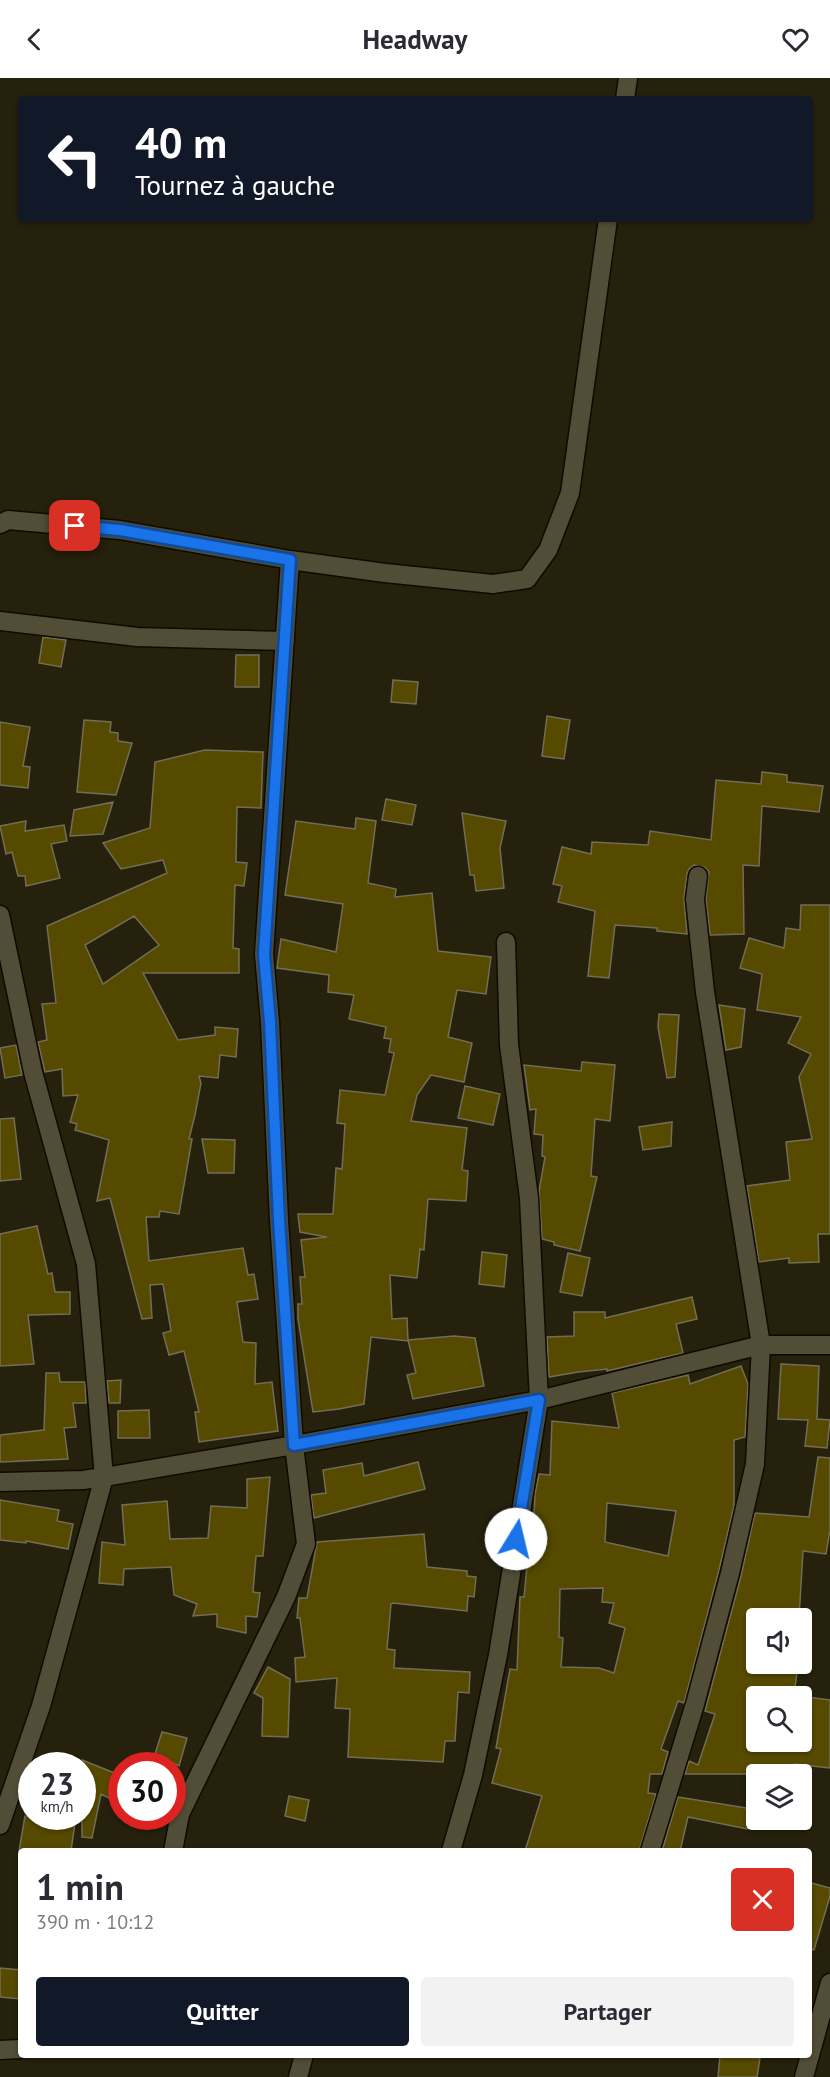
<!DOCTYPE html>
<html lang="fr">
<head>
<meta charset="utf-8">
<style>
  body { margin:0; font-family:"PT Sans",sans-serif; background:#f2f2f3; color:#2b2b33; height:100vh; display:flex; flex-direction:column; font-size:22px; white-space:nowrap }
  * { box-sizing:border-box; margin:0 }
  p { font-size:20px; color:#7c7c81 }
  .icon { flex:none; width:33px; height:33px; fill:none; stroke:currentColor; stroke-width:2; stroke-linecap:round; stroke-linejoin:round }
  .map { position:relative; flex:1; overflow:hidden }
  .details { position:absolute; left:18px; top:1770px; width:794px; height:210px; display:flex; flex-direction:column; background:#fff; border-radius:6px; box-shadow:0 2px 4px #0004 }
  .details>* { flex:none }
  .hud { position:absolute; left:18px; top:18px; width:795px; height:126px; border-radius:6px; box-shadow:0 2px 4px #0004; background:#111827; color:#fff; overflow:hidden }
  .fabs { position:absolute; left:746px; top:1530px; display:grid; gap:12px }
  .fabs a { display:grid; place-items:center; width:66px; height:66px; border-radius:6px; background:#fff; box-shadow:0 2px 4px #0004; font-size:30px }
  .speed { position:absolute; left:18px; top:1674px; display:flex; gap:12px; font-size:30px; font-weight:700; text-align:center }
  .speed>* { display:grid; place-content:center; width:78px; height:78px; border-radius:50%; background:#fff; box-shadow:0 2px 4px #0004; line-height:1 }
  .speed small { font-size:15px; font-weight:400 }
  .speed .limit { border:9px solid #d22; background:#fff; color:#111 }
  .pin { position:absolute; display:grid; place-items:center; width:51px; height:51px; color:#fff; margin:-26px; border-radius:12px; box-shadow:0 3px 9px #0006 }
  .me { position:absolute; width:66px; margin:-33px; rotate:9deg; stroke-linejoin:round; filter:drop-shadow(0 0 4px #0008) }
  .turn { display:flex; align-items:center; gap:21px; height:126px; padding:0 18px; font-size:27px }
  .turn .icon { width:78px; height:78px; stroke-width:2.5 }
  .turn b { display:block; font-size:42px; line-height:51px }
  .round { display:grid; place-items:center; flex:none; width:63px; height:63px; border-radius:6px; background:#f2f2f3 }
  .summary { display:flex; align-items:center; justify-content:space-between; height:102px; padding:0 18px }
  h1 { font-size:36px; font-weight:700; line-height:45px }
  .button { display:flex; gap:12px; margin-top:auto; padding:12px 18px }
  .button a { flex:1; height:69px; border-radius:6px; background:#111827; color:#fff; font-size:24px; font-weight:700; line-height:69px; text-align:center }
  .button a+a { background:#f2f2f3; color:#2b2b33 }
  header { display:flex; justify-content:space-between; align-items:center; height:78px; padding:0 18px; background:#fff; font-size:27px; font-weight:700 }
  .map>svg:first-child { display:block }
  .building { fill:#564a00; stroke:#726d56; stroke-width:1.5; fill-rule:evenodd }
  .lines { fill:none; stroke-linecap:round; stroke-linejoin:round }
  .minor-casing { stroke:#0f0b00; stroke-width:21 }
  .minor { stroke:#514d36; stroke-width:18 }
  .route-casing { stroke:#114b97; stroke-width:15 }
  .route { stroke:#1a73e8; stroke-width:10 }
</style>
</head>
<body>
<header><svg class="icon" aria-label="back" viewBox="0 0 24 24"><path d="M15 5l-7 7 7 7"/></svg>Headway<svg class="icon" aria-label="heart" viewBox="0 0 24 24"><path d="M12 20l-8-8c-3-5 5-10 8-4 3-6 11-1 8 4z"/></svg></header>
<div class="map">
<svg width="830" height="1999" viewBox="0 0 830 1999">
  <rect width="100%" height="100%" fill="#25210c"/>
  <path class="building" d="M 43,559 L 66,562 L 61,589 L 39,585 Z
    M 236,577 L 259,577 L 259,609 L 235,609 Z
    M 393,602 L 418,604 L 416,626 L 391,624 Z
    M 547,638 L 570,642 L 564,681 L 542,678 Z
    M 84,642 L 111,644 L 110,654 L 118,655 L 118,663 L 132,665 L 116,717 L 77,714 Z
    M 0,644 L 30,649 L 23,688 L 30,689 L 28,710 L 0,707 Z
    M 205,672 L 263,674 L 261,730 L 237,729 L 236,784 L 247,785 L 244,808 L 235,807 L 233,870 L 239,871 L 239,895 L 143,895 L 178,962 L 215,957 L 215,949 L 238,951 L 236,979 L 220,977 L 218,1000 L 199,998 L 201,1005 L 195,1037 L 189,1061 L 192,1061 L 179,1136 L 160,1133 L 159,1139 L 146,1139 L 149,1183 L 243,1170 L 248,1197 L 254,1196 L 258,1221 L 237,1224 L 243,1264 L 256,1265 L 255,1306 L 272,1304 L 278,1353 L 199,1364 L 195,1334 L 199,1334 L 184,1273 L 169,1277 L 163,1255 L 171,1253 L 163,1206 L 150,1207 L 152,1240 L 142,1241 L 110,1120 L 97,1123 L 109,1062 L 75,1052 L 77,1046 L 70,1044 L 78,1017 L 63,1018 L 62,991 L 45,994 L 38,964 L 47,962 L 42,926 L 56,925 L 47,848 L 167,795 L 163,782 L 121,791 L 103,765 L 150,750 L 155,684 ZM 134,838 L 159,867 L 103,906 L 85,867 Z
    M 762,694 L 787,697 L 787,704 L 823,708 L 819,734 L 762,728 L 759,788 L 743,787 L 744,856 L 710,857 L 706,821 L 709,794 L 704,789 L 694,787 L 689,791 L 687,796 L 684,820 L 687,856 L 657,853 L 657,850 L 615,847 L 609,900 L 588,898 L 595,833 L 558,824 L 562,808 L 553,806 L 562,769 L 591,776 L 592,764 L 648,767 L 650,753 L 711,762 L 716,702 L 761,706 Z
    M 386,721 L 416,727 L 412,747 L 382,742 Z
    M 113,724 L 103,756 L 70,758 L 74,732 Z
    M 462,735 L 506,743 L 500,770 L 504,810 L 476,813 L 474,797 L 470,797 Z
    M 356,740 L 376,743 L 368,805 L 396,811 L 395,819 L 432,815 L 438,873 L 491,879 L 486,916 L 457,912 L 448,959 L 472,965 L 464,1004 L 431,997 L 417,1017 L 411,1043 L 467,1050 L 462,1092 L 468,1093 L 466,1123 L 428,1121 L 424,1172 L 420,1171 L 417,1200 L 390,1197 L 392,1241 L 407,1240 L 408,1263 L 371,1259 L 364,1326 L 339,1331 L 313,1334 L 298,1241 L 298,1226 L 302,1226 L 300,1199 L 305,1199 L 301,1162 L 327,1159 L 300,1154 L 298,1136 L 333,1136 L 336,1090 L 342,1091 L 345,1046 L 337,1045 L 340,1012 L 385,1017 L 394,975 L 389,974 L 391,961 L 384,960 L 386,949 L 349,941 L 354,917 L 328,914 L 329,897 L 277,890 L 281,861 L 336,874 L 343,826 L 285,817 L 296,743 L 355,751 Z
    M 26,743 L 25,753 L 64,747 L 67,763 L 51,766 L 60,800 L 26,808 L 25,798 L 18,798 L 12,774 L 6,776 L 0,748 Z
    M 801,827 L 830,827 L 830,1156 L 818,1156 L 819,1184 L 789,1185 L 789,1180 L 759,1184 L 747,1108 L 790,1102 L 786,1064 L 812,1061 L 799,999 L 811,976 L 788,965 L 801,939 L 757,932 L 762,896 L 740,890 L 749,860 L 784,870 L 786,850 L 800,852 Z
    M 719,927 L 745,931 L 741,969 L 726,972 Z
    M 659,936 L 679,937 L 675,999 L 667,1000 L 658,949 Z
    M 16,967 L 22,997 L 5,1000 L 0,970 Z
    M 582,984 L 615,987 L 610,1043 L 595,1041 L 591,1098 L 597,1099 L 580,1173 L 554,1167 L 554,1164 L 542,1161 L 539,1113 L 545,1079 L 542,1078 L 543,1057 L 534,1056 L 536,1031 L 530,1032 L 524,987 L 581,993 Z
    M 465,1008 L 500,1016 L 493,1047 L 458,1040 Z
    M 14,1040 L 21,1101 L 0,1103 L 0,1041 Z
    M 672,1044 L 671,1068 L 643,1072 L 639,1049 Z
    M 202,1061 L 235,1062 L 234,1095 L 208,1095 Z
    M 37,1148 L 48,1196 L 52,1195 L 55,1214 L 70,1214 L 70,1236 L 28,1237 L 34,1286 L 0,1288 L 0,1156 Z
    M 482,1174 L 507,1177 L 504,1209 L 479,1206 Z
    M 568,1175 L 590,1180 L 582,1218 L 560,1214 Z
    M 692,1219 L 697,1241 L 676,1246 L 683,1275 L 607,1293 L 607,1291 L 578,1294 L 549,1299 L 547,1259 L 574,1258 L 574,1234 L 605,1234 L 605,1240 Z
    M 454,1258 L 475,1260 L 484,1308 L 413,1321 L 407,1297 L 416,1295 L 408,1262 Z
    M 781,1286 L 819,1288 L 817,1341 L 830,1342 L 827,1370 L 805,1368 L 808,1342 L 778,1341 Z
    M 741,1288 L 748,1306 L 745,1359 L 734,1362 L 734,1428 L 719,1492 L 684,1625 L 678,1623 L 661,1671 L 668,1674 L 662,1696 L 650,1696 L 648,1715 L 656,1716 L 639,1773 L 525,1773 L 542,1718 L 492,1705 L 501,1671 L 496,1670 L 510,1591 L 517,1592 L 520,1519 L 524,1519 L 528,1478 L 532,1478 L 535,1416 L 539,1396 L 550,1397 L 552,1343 L 619,1350 L 612,1315 L 688,1297 L 690,1306 ZM 607,1425 L 676,1433 L 668,1478 L 605,1464 ZM 603,1510 L 602,1524 L 614,1525 L 609,1545 L 625,1550 L 614,1595 L 599,1590 L 561,1589 L 563,1560 L 559,1559 L 560,1511 Z
    M 46,1295 L 59,1295 L 60,1304 L 85,1304 L 86,1325 L 73,1325 L 76,1349 L 64,1350 L 68,1381 L 0,1384 L 0,1357 L 44,1352 Z
    M 121,1302 L 120,1325 L 109,1325 L 107,1303 Z
    M 149,1332 L 150,1360 L 118,1360 L 118,1333 Z
    M 818,1379 L 830,1380 L 830,1452 L 826,1476 L 803,1473 L 799,1540 L 756,1540 L 756,1586 L 798,1586 L 794,1618 L 756,1618 L 756,1643 L 751,1664 L 801,1664 L 801,1618 L 830,1622 L 830,1690 L 795,1686 L 793,1696 L 685,1696 L 689,1683 L 698,1687 L 715,1636 L 705,1633 L 741,1498 L 755,1435 L 809,1439 Z
    M 418,1384 L 425,1411 L 314,1440 L 311,1417 L 326,1415 L 323,1392 L 362,1385 L 364,1398 Z
    M 270,1399 L 263,1478 L 256,1478 L 253,1514 L 260,1515 L 257,1539 L 246,1538 L 246,1555 L 217,1549 L 217,1536 L 193,1538 L 197,1526 L 174,1517 L 171,1489 L 124,1491 L 123,1507 L 99,1505 L 102,1464 L 125,1467 L 122,1427 L 167,1423 L 170,1461 L 208,1460 L 211,1428 L 247,1430 L 247,1401 Z
    M 0,1422 L 59,1432 L 57,1443 L 73,1446 L 68,1471 L 26,1463 L 26,1465 L 0,1462 Z
    M 424,1456 L 427,1489 L 467,1493 L 467,1498 L 476,1499 L 474,1519 L 468,1518 L 467,1533 L 393,1525 L 391,1526 L 387,1571 L 395,1572 L 394,1590 L 470,1594 L 469,1615 L 458,1614 L 455,1663 L 445,1663 L 443,1684 L 348,1679 L 350,1631 L 335,1630 L 337,1600 L 296,1604 L 295,1580 L 305,1579 L 300,1540 L 297,1540 L 299,1520 L 307,1520 L 317,1464 Z
    M 268,1589 L 290,1601 L 288,1659 L 262,1658 L 263,1620 L 254,1615 Z
    M 162,1654 L 187,1660 L 179,1688 L 155,1676 Z
    M 82,1682 L 122,1698 L 111,1721 L 101,1716 L 92,1760 L 82,1759 Z
    M 289,1718 L 309,1722 L 305,1743 L 285,1738 Z
    M 678,1719 L 753,1731 L 747,1751 L 688,1739 L 680,1773 L 662,1773 Z
    M 25,1738 L 76,1738 L 71,1773 L 19,1773 Z
    M 808,1804 L 830,1810 L 830,1818 L 814,1872 L 808,1871 Z
    M 0,1890 L 21,1892 L 21,1921 L 0,1919 Z
    M 720,1977 L 760,1980 L 757,1999 L 718,1999 Z"/>
  <g class="lines">
    <g class="minor-casing">
      <path id="minor" d="M 625,21 L 628,0
        M 0,446 L 8,442 L 120,452 L 290,482 L 385,495 L 493,506 L 527,501 L 548,472 L 570,415 L 608,141
        M 0,543 L 137,559 L 285,563
        M 0,837 L 33,994 L 86,1186 L 104,1399 L 41,1628 L 0,1747
        M 0,1404 L 83,1402 L 104,1399 L 294,1367 L 539,1322 L 761,1267 L 830,1267
        M 173,1773 L 180,1736 L 286,1519 L 306,1466 L 294,1367 L 279,1142 L 270,944 L 264,876 L 290,482
        M 451,1773 L 473,1697 L 498,1577 L 539,1322 L 529,1120 L 509,967 L 506,864
        M 650,1773 L 695,1626 L 730,1495 L 755,1386 L 761,1267 L 705,914 L 695,821 L 698,798
        M 0,1972 L 21,1971
        M 298,1999 L 304,1977
        M 804,1999 L 830,1905"/>
    </g>
    <use href="#minor" class="minor"/>
  </g>
  <g class="lines">
    <g class="route-casing">
      <path id="route" d="M 75,448 L 120,452 L 290,482 L 264,876 L 270,944 L 279,1142 L 294,1367 L 539,1322 L 516,1461"/>
    </g>
    <use href="#route" class="route"/>
  </g>
</svg>
<div class="fabs">
<a><svg class="icon" aria-label="sound" viewBox="0 0 24 24"><path d="M4 9h4l5-4v14l-5-4H4zM17 9q2 3 0 6"/></svg></a>
<a><svg class="icon" aria-label="search" viewBox="0 0 24 24"><circle cx="10" cy="10" r="6"/><path d="M15 15l6 6"/></svg></a>
<a><svg class="icon" aria-label="layers" viewBox="0 0 24 24"><path d="M12 4l9 5-9 5-9-5zM3 14l9 5 9-5"/></svg></a>
</div>
<div class="speed"><div>23<small>km/h</small></div><div class="limit">30</div></div>
<div class="pin" style="left:75px;top:448px;background:#d93025"><svg class="icon" aria-label="arrive" viewBox="0 0 24 24"><path d="M6 21V4h12l-3 4 3 4H6"/></svg></div>
<svg class="me" style="left:516px;top:1461px" viewBox="-20 -20 40 40"><circle r="19" fill="#fff"/><path d="M0-13L10 11 0 6-10 11z" fill="#1a73e8"/></svg>
<div class="hud">
<div class="turn"><svg class="icon" aria-label="left" viewBox="0 0 24 24"><path d="M17 20v-9H6M10 6l-5 5 5 5"/></svg><div><b>40 m</b>Tournez à gauche</div></div>
</div>
<section class="details">
<div class="summary"><div><h1>1 min</h1><p>390 m · 10:12</p></div><a class="round" style="background:#d93025;color:#fff"><svg class="icon" aria-label="close" viewBox="0 0 24 24"><path d="M6 6l12 12M18 6L6 18"/></svg></a></div>
<div class="button"><a>Quitter</a><a>Partager</a></div>
</section>
</div>
</body>
</html>
